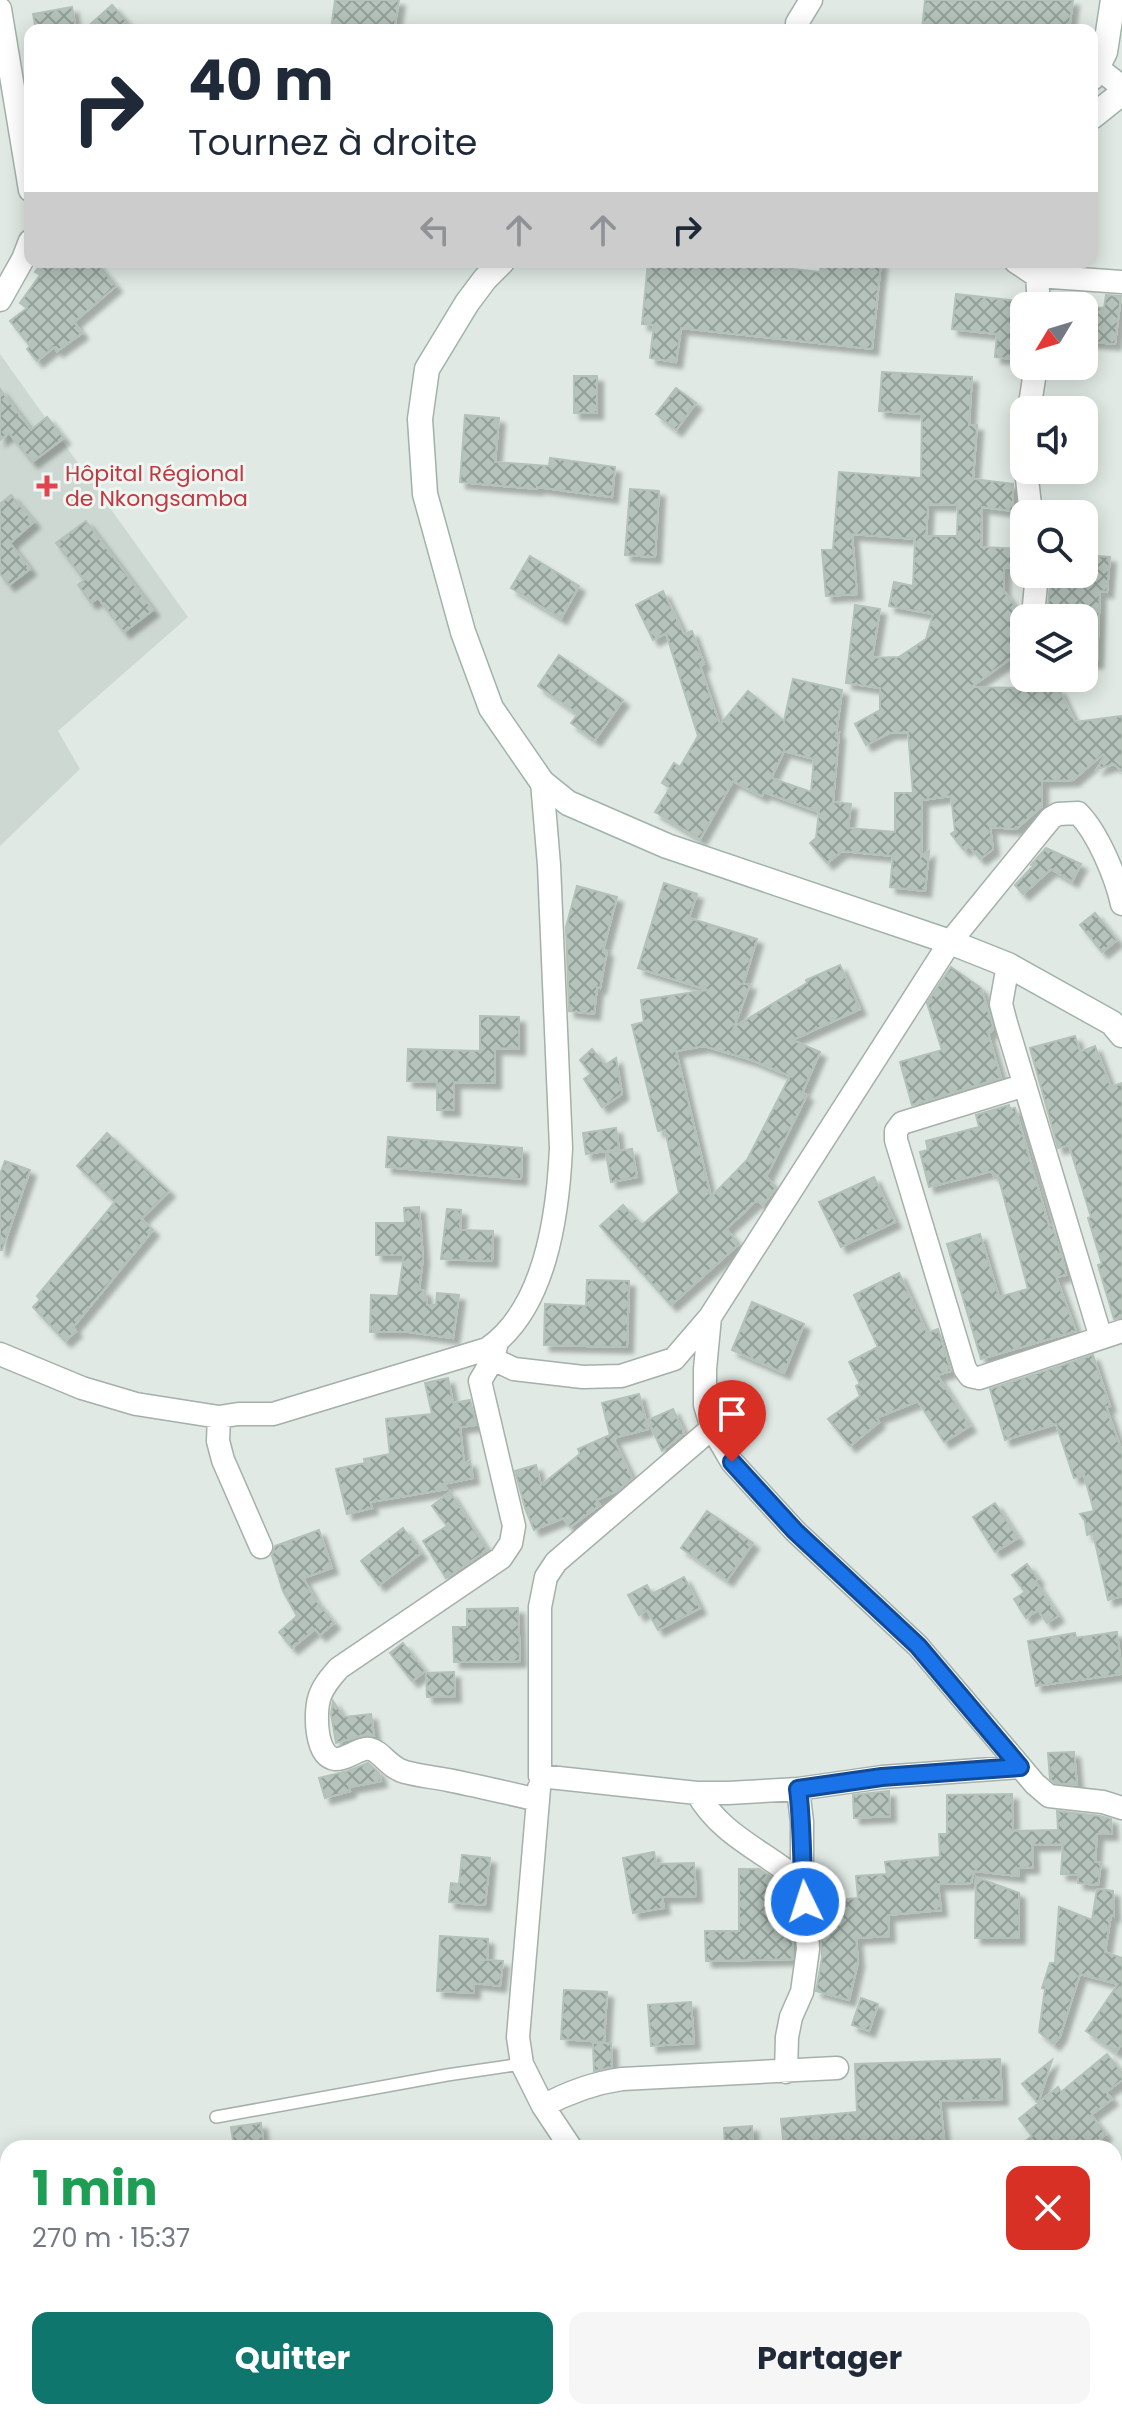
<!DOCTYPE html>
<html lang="fr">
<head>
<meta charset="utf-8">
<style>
  body { margin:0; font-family:Poppins,sans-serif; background:#f6f6f7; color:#1f2937; height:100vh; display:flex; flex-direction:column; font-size:30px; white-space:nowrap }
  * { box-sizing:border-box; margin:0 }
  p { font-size:26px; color:#747a83 }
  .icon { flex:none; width:44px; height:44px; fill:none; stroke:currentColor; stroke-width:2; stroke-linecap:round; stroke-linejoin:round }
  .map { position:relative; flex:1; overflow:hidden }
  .details { position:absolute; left:0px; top:2140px; width:1122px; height:280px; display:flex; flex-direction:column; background:#fff; border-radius:24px 24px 0 0; box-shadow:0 4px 20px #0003 }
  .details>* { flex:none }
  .top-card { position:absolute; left:24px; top:24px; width:1074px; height:244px; border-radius:16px; box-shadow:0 4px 20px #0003; background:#fff; color:#1f2937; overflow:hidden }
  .needle { width:52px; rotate:232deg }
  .fabs { position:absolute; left:1010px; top:292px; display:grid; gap:16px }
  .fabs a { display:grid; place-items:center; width:88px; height:88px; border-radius:16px; background:#fff; box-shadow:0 4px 20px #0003; font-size:40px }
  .pin { position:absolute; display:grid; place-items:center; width:68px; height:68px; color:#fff; margin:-82px -34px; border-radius:50% 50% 50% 0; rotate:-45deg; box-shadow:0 0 8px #0007 }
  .pin .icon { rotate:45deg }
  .me { position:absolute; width:88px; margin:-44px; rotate:356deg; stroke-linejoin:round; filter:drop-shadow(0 0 6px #0008) }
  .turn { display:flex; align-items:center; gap:28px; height:168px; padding:0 32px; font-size:36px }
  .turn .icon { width:104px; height:104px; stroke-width:2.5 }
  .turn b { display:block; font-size:56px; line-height:68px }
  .lanes { display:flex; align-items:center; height:76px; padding:0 32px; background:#0003; justify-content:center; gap:40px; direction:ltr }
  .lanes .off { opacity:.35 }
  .round { display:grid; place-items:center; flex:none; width:84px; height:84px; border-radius:16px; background:#f6f6f7 }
  .head { display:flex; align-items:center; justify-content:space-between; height:136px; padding:0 32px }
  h1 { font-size:48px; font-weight:700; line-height:60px; color:#1e9e55 }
  .action { display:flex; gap:16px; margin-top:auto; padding:16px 32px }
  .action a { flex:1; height:92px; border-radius:16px; background:#0f766e; color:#fff; font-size:32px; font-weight:700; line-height:92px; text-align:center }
  .action a+a { background:#f6f6f7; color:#1f2937 }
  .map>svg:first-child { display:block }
  .built { fill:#ced8d2 }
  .building { fill:url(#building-cross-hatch); stroke:#b3c1b9; stroke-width:2; fill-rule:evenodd; filter:url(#shadow) }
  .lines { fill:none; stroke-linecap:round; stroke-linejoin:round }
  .lane-casing { stroke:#a4b0a9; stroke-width:14 }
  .street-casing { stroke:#a4b0a9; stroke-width:25 }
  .secondary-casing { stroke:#a0b3a9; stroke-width:27 }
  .lane { stroke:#fff; stroke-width:11 }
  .street { stroke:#fff; stroke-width:22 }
  .secondary { stroke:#fff; stroke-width:24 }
  .route-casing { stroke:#114b97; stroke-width:20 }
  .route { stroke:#1a73e8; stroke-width:14 }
  .health-dot { fill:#e0444e; stroke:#eff6f2; stroke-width:3 }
  .labels { text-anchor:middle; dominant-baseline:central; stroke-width:6; stroke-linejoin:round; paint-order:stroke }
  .health-label { font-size:22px; fill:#be3a42; stroke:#eff6f2; text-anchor:start }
</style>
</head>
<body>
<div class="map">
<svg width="1122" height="2420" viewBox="0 0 1122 2420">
  <defs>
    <pattern id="building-cross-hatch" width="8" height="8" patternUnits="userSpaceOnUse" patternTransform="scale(2)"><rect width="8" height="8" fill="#b5c3bc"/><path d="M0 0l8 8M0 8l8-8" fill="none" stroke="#939f99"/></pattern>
    <filter id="shadow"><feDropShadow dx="6" dy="6" stdDeviation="2" flood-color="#0004"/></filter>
  </defs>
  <rect width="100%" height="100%" fill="#e0e9e3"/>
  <path class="built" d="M 0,354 L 188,617 L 58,731 L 80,769 L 0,846 Z"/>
  <path class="building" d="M 335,0 L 399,0 L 394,30 L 331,30 Z
    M 925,0 L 1073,0 L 1069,30 L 922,30 Z
    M 112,5 L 128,23 L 120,30 L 84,30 Z
    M 72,7 L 76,30 L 36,30 L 33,14 Z
    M 42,262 L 48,262 L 59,270 L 64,262 L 96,262 L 116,286 L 74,322 L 82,333 L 57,351 L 54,347 L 37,361 L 27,349 L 30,346 L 10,321 L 27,308 L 20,303 L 40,275 L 35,272 Z
    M 648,262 L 729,262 L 820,272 L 821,262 L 881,262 L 872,349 L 681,328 L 676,362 L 650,358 L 654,325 L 642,324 Z
    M 956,294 L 1018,301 L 1014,338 L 1024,340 L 1024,360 L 995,357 L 997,334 L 952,329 Z
    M 1106,295 L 1121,296 L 1115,344 L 1084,341 L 1084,306 L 1104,308 Z
    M 882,372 L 972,377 L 969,425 L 977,425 L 973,479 L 1013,484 L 1013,511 L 982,507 L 981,547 L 1024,549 L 1024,568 L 1004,567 L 1004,591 L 1024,619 L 1024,649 L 971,687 L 1059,689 L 1075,722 L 1122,716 L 1122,771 L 1114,764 L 1097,769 L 1105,756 L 1103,754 L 1073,780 L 1042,781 L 1042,806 L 1016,829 L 990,827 L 993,849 L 980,859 L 969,846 L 964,850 L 951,834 L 955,831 L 951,796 L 922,800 L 921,857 L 929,851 L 925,891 L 890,887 L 893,856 L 842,851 L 827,863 L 810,843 L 816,838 L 819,812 L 764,792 L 762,796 L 733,781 L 700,839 L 655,812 L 670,788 L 662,783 L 674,763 L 680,767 L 698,736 L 666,633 L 653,640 L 636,605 L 663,591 L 684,634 L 692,631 L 704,664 L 700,666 L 720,725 L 748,691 L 784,721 L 793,679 L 842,690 L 836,735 L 839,733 L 833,802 L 851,804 L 848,828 L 895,832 L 895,793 L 913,793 L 908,732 L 889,733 L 866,745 L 855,724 L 880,710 L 880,688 L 846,683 L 855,605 L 880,609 L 872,658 L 899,657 L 926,639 L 933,614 L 889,606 L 894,582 L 913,586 L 915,539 L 852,534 L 857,594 L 826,596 L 822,550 L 833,550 L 839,472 L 921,478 L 922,414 L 879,411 ZM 928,504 L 958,505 L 957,536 L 926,536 ZM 784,751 L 814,759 L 811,792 L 771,778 Z
    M 574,376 L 597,376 L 597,413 L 574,413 Z
    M 676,388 L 696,403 L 676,430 L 656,414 Z
    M 0,389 L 31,430 L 47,417 L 64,438 L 32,462 L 9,433 L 0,440 Z
    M 465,415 L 499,418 L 495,462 L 549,466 L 550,458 L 615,467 L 612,497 L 537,487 L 537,489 L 460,482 Z
    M 630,489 L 659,491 L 655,557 L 625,555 Z
    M 11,495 L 34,522 L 10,543 L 30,569 L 9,585 L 0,574 L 0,504 Z
    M 86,521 L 153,610 L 124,632 L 98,598 L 91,603 L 78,585 L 84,580 L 56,543 Z
    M 1084,555 L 1110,557 L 1107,592 L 1100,591 L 1097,662 L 1084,662 L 1084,618 L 1044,618 L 1048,606 L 1051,574 L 1084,574 Z
    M 530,556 L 579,586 L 561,618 L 511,588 Z
    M 559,655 L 623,700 L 595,740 L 571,723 L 578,714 L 538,686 Z
    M 1046,848 L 1081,864 L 1072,881 L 1051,869 L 1023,894 L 1015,885 L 1033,866 L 1031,865 Z
    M 664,883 L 697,894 L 689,918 L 757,939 L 743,984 L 750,984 L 734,1027 L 807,983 L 806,980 L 840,965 L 860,1009 L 792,1040 L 820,1052 L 802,1093 L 807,1095 L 766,1177 L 776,1187 L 763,1205 L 757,1200 L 726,1229 L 739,1244 L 671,1305 L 600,1226 L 623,1205 L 642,1225 L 679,1193 L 665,1130 L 658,1131 L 632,1025 L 644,1022 L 641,1000 L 708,990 L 638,968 ZM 704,1046 L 752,1060 L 790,1076 L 747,1160 L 711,1197 L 676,1051 Z
    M 577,886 L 617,897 L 603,950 L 607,951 L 600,988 L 597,987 L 594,1014 L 569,1011 L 566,927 Z
    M 1095,913 L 1117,940 L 1102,952 L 1080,925 Z
    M 951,967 L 981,988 L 993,1027 L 992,1031 L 988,1033 L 1001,1078 L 912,1105 L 900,1062 L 942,1050 L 927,1003 Z
    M 480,1016 L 519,1017 L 519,1049 L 495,1048 L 495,1083 L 454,1082 L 454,1110 L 437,1110 L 437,1082 L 407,1081 L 408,1049 L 480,1051 Z
    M 1075,1036 L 1080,1052 L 1095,1046 L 1111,1087 L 1122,1083 L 1122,1317 L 1114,1319 L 1098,1265 L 1102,1264 L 1088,1218 L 1091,1217 L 1069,1145 L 1058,1148 L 1030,1048 Z
    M 592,1049 L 605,1065 L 616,1058 L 622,1094 L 602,1107 L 584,1079 L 591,1074 L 580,1060 Z
    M 1009,1105 L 1010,1109 L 1015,1108 L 1049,1226 L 1052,1225 L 1062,1257 L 1066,1275 L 1056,1277 L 1076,1331 L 981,1359 L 947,1244 L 980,1234 L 999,1297 L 1028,1289 L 998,1175 L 994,1176 L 992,1171 L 929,1187 L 920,1152 L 928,1150 L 926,1141 L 979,1127 L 976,1115 Z
    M 616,1128 L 619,1149 L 586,1154 L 583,1133 Z
    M 107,1133 L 169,1191 L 141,1219 L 153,1230 L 73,1327 L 76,1331 L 65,1341 L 33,1307 L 40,1300 L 37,1296 L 115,1202 L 77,1166 Z
    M 388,1137 L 522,1148 L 521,1179 L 386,1167 Z
    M 632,1149 L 637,1177 L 611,1182 L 606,1153 Z
    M 5,1161 L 30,1170 L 2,1250 L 0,1250 L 0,1174 Z
    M 874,1177 L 895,1222 L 841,1247 L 819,1202 Z
    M 419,1207 L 423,1258 L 419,1290 L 425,1291 L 427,1305 L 436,1305 L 437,1293 L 459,1295 L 453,1338 L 409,1332 L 370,1332 L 371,1295 L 398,1296 L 404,1255 L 376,1255 L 376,1223 L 405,1223 L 404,1208 Z
    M 447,1209 L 461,1210 L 460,1230 L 493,1231 L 492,1261 L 441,1259 Z
    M 899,1273 L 927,1333 L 938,1329 L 951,1371 L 937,1375 L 970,1426 L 944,1442 L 918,1401 L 876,1418 L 879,1422 L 850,1446 L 828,1419 L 860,1396 L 856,1386 L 860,1384 L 849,1362 L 878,1347 L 854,1295 Z
    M 587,1280 L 629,1281 L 627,1347 L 544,1345 L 545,1304 L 586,1306 Z
    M 752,1302 L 804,1324 L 784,1373 L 732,1350 Z
    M 1093,1355 L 1110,1406 L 1106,1407 L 1122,1452 L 1122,1596 L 1108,1600 L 1093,1533 L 1087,1535 L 1085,1521 L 1080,1514 L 1094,1511 L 1084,1475 L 1074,1478 L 1056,1424 L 1005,1440 L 990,1389 Z
    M 448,1378 L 453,1403 L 470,1400 L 476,1425 L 460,1427 L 464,1463 L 470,1461 L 473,1478 L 443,1484 L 447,1489 L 370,1502 L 372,1508 L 347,1514 L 336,1469 L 365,1463 L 364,1459 L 390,1454 L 386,1419 L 432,1414 L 425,1383 Z
    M 639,1394 L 648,1429 L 613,1438 L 632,1478 L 617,1491 L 596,1500 L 600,1505 L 570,1527 L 563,1518 L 534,1530 L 525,1508 L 515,1471 L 536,1465 L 541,1485 L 580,1454 L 578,1449 L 610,1435 L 602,1403 Z
    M 673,1409 L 684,1433 L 662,1451 L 648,1420 Z
    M 450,1492 L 487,1550 L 446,1578 L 423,1541 L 447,1526 L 432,1506 Z
    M 995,1503 L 1018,1538 L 995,1552 L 973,1517 Z
    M 707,1511 L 753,1543 L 727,1580 L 681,1548 Z
    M 403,1528 L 421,1553 L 379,1585 L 361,1561 Z
    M 319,1530 L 332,1568 L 303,1578 L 314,1598 L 334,1623 L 320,1635 L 315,1629 L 292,1648 L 279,1632 L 297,1616 L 283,1591 L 272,1556 L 275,1546 Z
    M 1027,1564 L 1038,1579 L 1035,1581 L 1058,1616 L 1047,1623 L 1038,1610 L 1026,1618 L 1014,1599 L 1025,1592 L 1012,1575 Z
    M 684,1577 L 700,1608 L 658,1630 L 647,1610 L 639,1615 L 628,1595 L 647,1585 L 652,1594 Z
    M 518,1608 L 520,1661 L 454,1662 L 453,1627 L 467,1627 L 467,1609 Z
    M 1117,1632 L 1122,1674 L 1036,1686 L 1028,1641 L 1075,1633 L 1076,1638 Z
    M 403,1643 L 425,1671 L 412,1681 L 390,1653 Z
    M 454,1672 L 455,1696 L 427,1697 L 426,1673 Z
    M 333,1701 L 344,1717 L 371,1714 L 374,1736 L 363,1735 L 336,1743 L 331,1714 Z
    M 1074,1752 L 1077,1785 L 1055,1783 L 1050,1779 L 1048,1753 Z
    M 368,1763 L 379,1773 L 381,1781 L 349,1787 L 350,1791 L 325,1798 L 319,1778 L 348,1771 Z
    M 889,1791 L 890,1816 L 854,1818 L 853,1795 Z
    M 1012,1794 L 1013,1831 L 1058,1830 L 1057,1811 L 1100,1816 L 1111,1819 L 1112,1834 L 1097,1834 L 1095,1862 L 1101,1863 L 1098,1885 L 1078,1883 L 1078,1875 L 1061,1874 L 1063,1844 L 1032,1845 L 1033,1867 L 1019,1868 L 1019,1876 L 974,1871 L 971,1883 L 938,1884 L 941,1910 L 888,1915 L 889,1936 L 856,1938 L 858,1962 L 849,2000 L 816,1991 L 822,1958 L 819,1902 L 858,1898 L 856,1876 L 887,1874 L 885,1862 L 940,1857 L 939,1834 L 947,1834 L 947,1795 Z
    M 654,1852 L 656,1864 L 694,1863 L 696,1896 L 662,1897 L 664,1908 L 633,1913 L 623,1858 Z
    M 462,1855 L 490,1858 L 485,1905 L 449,1902 L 451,1883 L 459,1884 Z
    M 739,1869 L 759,1869 L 774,1879 L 775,1930 L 793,1929 L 793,1959 L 706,1961 L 705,1931 L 739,1931 Z
    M 976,1877 L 1019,1893 L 1019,1938 L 975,1938 Z
    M 1097,1889 L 1113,1891 L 1114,1916 L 1111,1915 L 1105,1952 L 1122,1958 L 1122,2043 L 1116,2052 L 1086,2031 L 1118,1984 L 1080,1974 L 1060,2036 L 1054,2044 L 1039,2032 L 1045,1989 L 1042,1988 L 1050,1963 L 1055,1963 L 1059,1907 L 1092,1920 Z
    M 440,1936 L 488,1939 L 487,1960 L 503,1961 L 500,1986 L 474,1983 L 474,1993 L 437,1991 Z
    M 564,1990 L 607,1992 L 604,2042 L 561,2039 Z
    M 861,1998 L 878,2004 L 869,2031 L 852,2025 Z
    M 691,2002 L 694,2043 L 651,2046 L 648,2005 Z
    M 593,2043 L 611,2043 L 612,2067 L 594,2071 Z
    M 1107,2054 L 1122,2073 L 1122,2080 L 1106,2092 L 1112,2099 L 1091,2115 L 1106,2134 L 1089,2148 L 1016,2148 L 1032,2136 L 1019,2119 L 1058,2087 L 1061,2092 Z
    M 1000,2059 L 1002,2099 L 940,2101 L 945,2148 L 784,2148 L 781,2119 L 857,2112 L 855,2064 Z
    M 1052,2060 L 1038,2103 L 1022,2084 Z
    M 261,2123 L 264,2148 L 234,2148 L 231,2127 Z
    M 752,2126 L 753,2148 L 725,2148 L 724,2128 Z"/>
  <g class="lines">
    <g class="lane-casing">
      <path id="lane" d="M 216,2117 L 447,2075 L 522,2064"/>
    </g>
    <g class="street-casing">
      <path id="street" d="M 0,9 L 30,190
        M 797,30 L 797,23 L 811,0
        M 1098,68 L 1122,87
        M 1016,262 L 1037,276 L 1122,282
        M 1037,276 L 1039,306
        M 0,300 L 23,259 L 30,241
        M 1029,410 L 1036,366
        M 1026,470 L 1031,514
        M 1034,605 L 1037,574
        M 1122,904 C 1116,877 1098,833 1078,813 L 1058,814 L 1051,818 L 950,942 L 710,1317 L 705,1369 L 705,1405 L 712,1428 L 732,1462 L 795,1531 L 918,1646 L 1035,1784 L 1049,1796 L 1103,1802 L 1122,1808
        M 1008,965 L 1001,1004 L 1006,1023 L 1101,1338
        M 1025,1085 L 902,1123 L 896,1131 L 896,1140 L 965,1369 L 970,1376 L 979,1378 L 1122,1331
        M 496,1346 L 493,1359 L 514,1369 L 583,1377 L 621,1376 L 674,1359 L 710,1317
        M 0,1354 L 82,1388 L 136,1404 L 219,1417 L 238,1414 L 273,1414 L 487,1349 C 546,1309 558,1214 561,1148 L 549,865 L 542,782
        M 493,1359 L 480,1381 L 514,1526 L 511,1543 L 501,1558 L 339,1668 C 331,1677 322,1687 319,1699 C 315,1713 315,1756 335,1759 C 347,1760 359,1747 370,1749 C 381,1751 389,1768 405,1772 C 419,1776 434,1777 448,1780 C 478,1786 508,1793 538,1800
        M 219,1417 L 218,1441 L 223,1460 L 261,1547
        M 712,1428 L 556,1562 L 546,1577 L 540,1607 L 540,1776 L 697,1793 L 728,1793 L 798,1789 L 882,1777 L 1020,1767
        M 539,1788 L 518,2037 L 522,2064 L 543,2106 L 571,2148
        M 697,1793 C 722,1837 767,1852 803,1884
        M 786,2072 L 787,2037 L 791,2017 L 802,1992 L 808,1949 L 802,1863 L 802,1822 L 798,1789
        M 543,2106 C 569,2092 594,2083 622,2079 L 837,2068
        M 747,2412 L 752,2420
        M 969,2412 L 975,2420
        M 1041,2412 L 1044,2420
        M 703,2420 L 706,2412
        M 769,2420 L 792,2412"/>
    </g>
    <g class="secondary-casing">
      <path id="secondary" d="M 1092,78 L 1105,52 L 1113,0
        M 1092,117 L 1122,93
        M 502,262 L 485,279 L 467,303 L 427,369 L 420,419 L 425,494 L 463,632 L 491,708 L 542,782 L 568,803 L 667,846 L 950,942 L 1008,965 L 1112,1023 L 1122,1035"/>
    </g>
    <use href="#lane" class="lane"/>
    <use href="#street" class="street"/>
    <use href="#secondary" class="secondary"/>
  </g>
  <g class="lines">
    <g class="route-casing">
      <path id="route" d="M 732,1462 L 795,1531 L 918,1646 L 1020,1767 L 882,1777 L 798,1789 C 803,1827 801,1864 805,1902"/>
    </g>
    <use href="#route" class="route"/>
  </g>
  <path class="health-dot" d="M43 474h8v8h8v8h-8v8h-8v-8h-8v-8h8z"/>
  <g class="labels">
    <g class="health-label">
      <text x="65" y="473">Hôpital Régional<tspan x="65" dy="25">de Nkongsamba</tspan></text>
    </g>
  </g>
</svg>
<div class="fabs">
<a><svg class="needle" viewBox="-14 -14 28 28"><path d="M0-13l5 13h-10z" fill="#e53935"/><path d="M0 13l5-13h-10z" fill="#747a83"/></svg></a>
<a><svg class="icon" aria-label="sound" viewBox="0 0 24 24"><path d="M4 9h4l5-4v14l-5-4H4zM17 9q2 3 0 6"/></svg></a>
<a><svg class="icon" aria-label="search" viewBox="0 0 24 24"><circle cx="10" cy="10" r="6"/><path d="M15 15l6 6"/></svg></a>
<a><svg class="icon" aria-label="layers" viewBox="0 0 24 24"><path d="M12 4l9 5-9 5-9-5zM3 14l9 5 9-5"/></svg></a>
</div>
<div class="pin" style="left:732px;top:1462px;background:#d93025"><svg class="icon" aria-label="arrive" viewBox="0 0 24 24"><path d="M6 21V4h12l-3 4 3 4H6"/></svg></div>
<svg class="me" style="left:805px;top:1902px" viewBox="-20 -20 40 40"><circle r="17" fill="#1a73e8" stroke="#fff" stroke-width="3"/><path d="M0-11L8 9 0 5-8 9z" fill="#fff"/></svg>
<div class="top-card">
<div class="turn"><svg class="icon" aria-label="right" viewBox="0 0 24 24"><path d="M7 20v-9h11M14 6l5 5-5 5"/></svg><div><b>40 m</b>Tournez à droite</div></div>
<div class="lanes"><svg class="icon off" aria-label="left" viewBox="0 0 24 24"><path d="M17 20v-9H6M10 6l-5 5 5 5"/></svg><svg class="icon off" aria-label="ahead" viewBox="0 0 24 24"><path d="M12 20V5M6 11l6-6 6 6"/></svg><svg class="icon off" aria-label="ahead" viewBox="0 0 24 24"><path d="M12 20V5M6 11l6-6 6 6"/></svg><svg class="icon" aria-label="right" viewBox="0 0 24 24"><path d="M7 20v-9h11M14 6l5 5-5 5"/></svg></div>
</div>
<section class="details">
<div class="head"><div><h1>1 min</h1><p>270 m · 15:37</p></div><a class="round" style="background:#d93025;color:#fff"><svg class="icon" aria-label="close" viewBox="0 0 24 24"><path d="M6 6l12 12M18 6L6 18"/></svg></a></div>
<div class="action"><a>Quitter</a><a>Partager</a></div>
</section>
</div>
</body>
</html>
